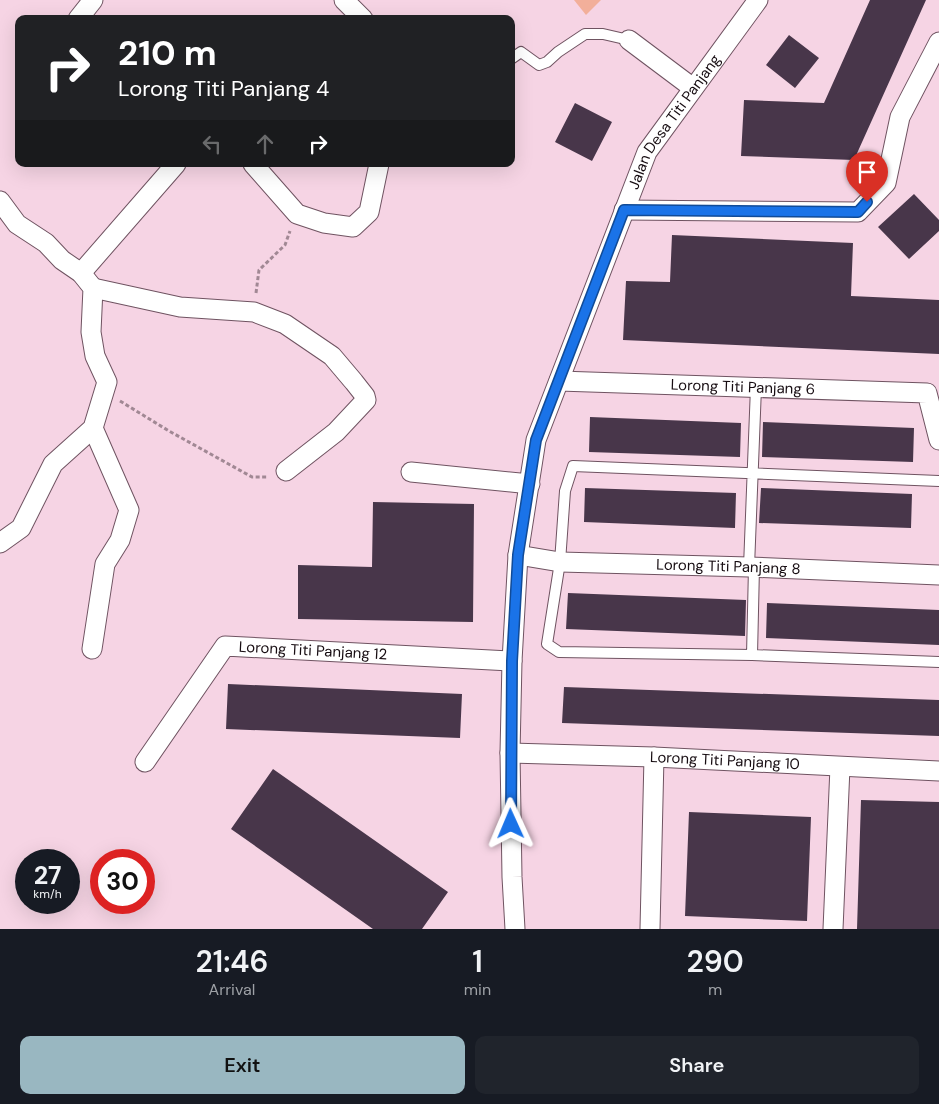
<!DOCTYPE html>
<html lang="en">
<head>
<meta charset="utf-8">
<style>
  body { margin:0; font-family:"DM Sans",sans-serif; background:#20242c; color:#f1f3f6; height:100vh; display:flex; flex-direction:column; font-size:19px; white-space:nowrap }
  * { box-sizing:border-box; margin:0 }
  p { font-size:16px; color:#9ea1a6 }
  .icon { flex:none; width:28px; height:28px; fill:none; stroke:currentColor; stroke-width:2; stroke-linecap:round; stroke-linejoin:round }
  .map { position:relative; height:929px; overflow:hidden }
  .sheet { display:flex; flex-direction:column; background:#171b24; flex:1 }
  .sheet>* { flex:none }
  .banner { position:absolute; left:15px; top:15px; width:500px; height:152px; border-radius:10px; box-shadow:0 5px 20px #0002; background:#202124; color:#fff; overflow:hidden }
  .speed { position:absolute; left:15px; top:849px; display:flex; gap:10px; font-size:25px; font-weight:700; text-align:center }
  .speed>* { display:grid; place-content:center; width:65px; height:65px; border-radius:50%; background:#171b24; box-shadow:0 5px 20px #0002; line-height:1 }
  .speed small { font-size:12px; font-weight:400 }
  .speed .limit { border:8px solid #d22; background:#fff; color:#111 }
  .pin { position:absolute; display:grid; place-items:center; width:42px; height:42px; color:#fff; margin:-51px -21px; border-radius:50% 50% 50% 0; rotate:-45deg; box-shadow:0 0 5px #0007 }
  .pin .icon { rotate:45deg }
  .me { position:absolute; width:55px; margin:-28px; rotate:359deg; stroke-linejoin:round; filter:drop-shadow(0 0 4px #0008) }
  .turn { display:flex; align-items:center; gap:18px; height:105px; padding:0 20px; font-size:22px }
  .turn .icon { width:65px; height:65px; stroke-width:2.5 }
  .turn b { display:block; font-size:35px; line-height:42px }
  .lanes { display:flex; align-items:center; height:48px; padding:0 20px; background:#0003; justify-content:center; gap:25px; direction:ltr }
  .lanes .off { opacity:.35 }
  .eta { display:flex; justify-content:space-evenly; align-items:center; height:85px; text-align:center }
  .eta b { font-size:30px; font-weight:600; line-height:35px }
  .action { display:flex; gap:10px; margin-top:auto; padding:10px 20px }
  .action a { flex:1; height:58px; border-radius:10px; background:#99b7c1; color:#111; font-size:20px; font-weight:600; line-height:58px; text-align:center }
  .action a+a { background:#20242c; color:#f1f3f6 }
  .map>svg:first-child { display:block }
  .green { fill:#f2af9a }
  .building { fill:#48364a }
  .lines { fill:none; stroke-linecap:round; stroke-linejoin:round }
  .service-casing { stroke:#6f5361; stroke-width:12 }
  .minor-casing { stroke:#6f5361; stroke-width:21 }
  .path { stroke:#a18894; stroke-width:3; stroke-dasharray:4 2.5; stroke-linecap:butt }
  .service { stroke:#fff; stroke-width:10 }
  .minor { stroke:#fff; stroke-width:19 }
  .route-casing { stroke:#114b97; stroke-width:12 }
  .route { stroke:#1a73e8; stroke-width:9 }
  .labels { text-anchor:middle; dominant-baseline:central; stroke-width:5; stroke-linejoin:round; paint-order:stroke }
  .street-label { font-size:15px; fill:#160c11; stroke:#ffe4f0 }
</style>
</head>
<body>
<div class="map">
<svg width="939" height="929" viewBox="0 0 939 929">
  <rect width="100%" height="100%" fill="#f6d4e4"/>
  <path class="green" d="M 574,0 L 601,0 L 586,15 Z"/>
  <path class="building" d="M 870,0 L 926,0 L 854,160 L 741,156 L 744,100 L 824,103 Z
    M 789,35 L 819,58 L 795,88 L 766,65 Z
    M 575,103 L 612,122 L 592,161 L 555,142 Z
    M 914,194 L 939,220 L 939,231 L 909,259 L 878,227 Z
    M 672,235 L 853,243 L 851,296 L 939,300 L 939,354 L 623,340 L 626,281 L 670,282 Z
    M 590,417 L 741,423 L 740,457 L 589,452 Z
    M 763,422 L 914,428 L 913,462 L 762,457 Z
    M 585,488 L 736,493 L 735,528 L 584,522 Z
    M 761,488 L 912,494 L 911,528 L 759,523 Z
    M 373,502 L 474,504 L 473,622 L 298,619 L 298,565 L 372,567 Z
    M 568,593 L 746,600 L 745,636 L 566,629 Z
    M 767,603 L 939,610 L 939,645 L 766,638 Z
    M 228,684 L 462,694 L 460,738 L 226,729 Z
    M 564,687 L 939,700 L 939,736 L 562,723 Z
    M 273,769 L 448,892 L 422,929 L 373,929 L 231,829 Z
    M 861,800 L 939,802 L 939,929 L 857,929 Z
    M 689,812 L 811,817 L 807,921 L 685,916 Z"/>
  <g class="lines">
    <g class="service-casing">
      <path id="service" d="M 511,59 L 521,52 L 539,65 L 547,62 L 558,52 L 585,34 L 603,34 L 629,40
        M 939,481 L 573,466 L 565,491 L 560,562 L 547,644 L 559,652 L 752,655 L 939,662
        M 749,567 L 756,387
        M 752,655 L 754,567"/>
    </g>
    <g class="minor-casing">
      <g id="minor">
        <path d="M 344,0 L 363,19"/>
        <path d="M 78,19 L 93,0"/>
        <path d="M 629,40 L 693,88"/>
        <path d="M 253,164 L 297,214 L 324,223 L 353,227 L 369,212 L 379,164"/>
        <path d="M 0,201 L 17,224 L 46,243 L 62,260 L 81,273 L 93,288 L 91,332 L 95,356 L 107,382 L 93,428 L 53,464 L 21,528 L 0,543"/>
        <path d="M 624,210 L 858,212 L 886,183 L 900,117 L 939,42"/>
        <path d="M 81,273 L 176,164"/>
        <path d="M 93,288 L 180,307 L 254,312 L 285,324 L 332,356 L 354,382 L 365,396 L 366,400 L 336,432 L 286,471"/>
        <path id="s1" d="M 559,381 L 927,393 L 939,440"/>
        <path d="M 411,472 L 530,484"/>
        <path id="s2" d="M 518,555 L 560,562 L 749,567 L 939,575"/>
        <path d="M 92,649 L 105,564 L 120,540 L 129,510 L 93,428"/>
        <path id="s3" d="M 510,753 L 654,757 L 939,771"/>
        <path id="s4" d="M 145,762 L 225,646 L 512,661"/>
        <path id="s5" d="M 515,929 L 512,877 L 510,753 L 512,661 L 518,555 L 536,440 L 647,152 L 758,0"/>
        <path d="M 650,929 L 654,757"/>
        <path d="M 833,929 L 840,767"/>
      </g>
    </g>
    <path class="path" d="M 256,293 L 259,270 L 285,245 L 290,231
      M 120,401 L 169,431 L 252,477 L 268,477"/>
    <use href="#service" class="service"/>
    <use href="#minor" class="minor"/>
  </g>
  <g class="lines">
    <g class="route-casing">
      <path id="route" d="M 511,824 L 512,661 L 518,555 L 536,440 L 624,210 L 858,212 L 867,202"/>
    </g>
    <use href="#route" class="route"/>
  </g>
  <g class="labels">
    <g class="street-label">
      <text stroke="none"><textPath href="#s5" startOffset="839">Jalan Desa Titi Panjang</textPath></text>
      <text stroke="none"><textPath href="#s1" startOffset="184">Lorong Titi Panjang 6</textPath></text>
      <text stroke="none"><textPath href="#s2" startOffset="211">Lorong Titi Panjang 8</textPath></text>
      <text stroke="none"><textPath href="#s4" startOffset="229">Lorong Titi Panjang 12</textPath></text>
      <text stroke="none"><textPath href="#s3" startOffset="215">Lorong Titi Panjang 10</textPath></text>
    </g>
  </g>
</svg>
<div class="speed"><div>27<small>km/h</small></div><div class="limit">30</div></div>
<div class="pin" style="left:867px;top:202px;background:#d93025"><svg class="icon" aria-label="arrive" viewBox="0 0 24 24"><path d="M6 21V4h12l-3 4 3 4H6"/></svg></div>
<svg class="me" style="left:511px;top:824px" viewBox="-20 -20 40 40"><path d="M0-17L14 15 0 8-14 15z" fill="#1a73e8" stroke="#fff" stroke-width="4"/></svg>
<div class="banner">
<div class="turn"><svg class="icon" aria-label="right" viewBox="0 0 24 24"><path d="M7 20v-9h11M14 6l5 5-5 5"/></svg><div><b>210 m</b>Lorong Titi Panjang 4</div></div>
<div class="lanes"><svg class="icon off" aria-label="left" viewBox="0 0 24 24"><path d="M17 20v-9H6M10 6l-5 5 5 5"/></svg><svg class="icon off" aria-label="ahead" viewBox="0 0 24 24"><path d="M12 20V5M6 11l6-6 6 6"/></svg><svg class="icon" aria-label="right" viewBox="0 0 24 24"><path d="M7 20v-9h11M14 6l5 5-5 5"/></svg></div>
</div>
</div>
<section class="sheet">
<div class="eta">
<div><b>21:46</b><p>Arrival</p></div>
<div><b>1</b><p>min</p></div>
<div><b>290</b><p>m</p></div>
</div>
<div class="action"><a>Exit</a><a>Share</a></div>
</section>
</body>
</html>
